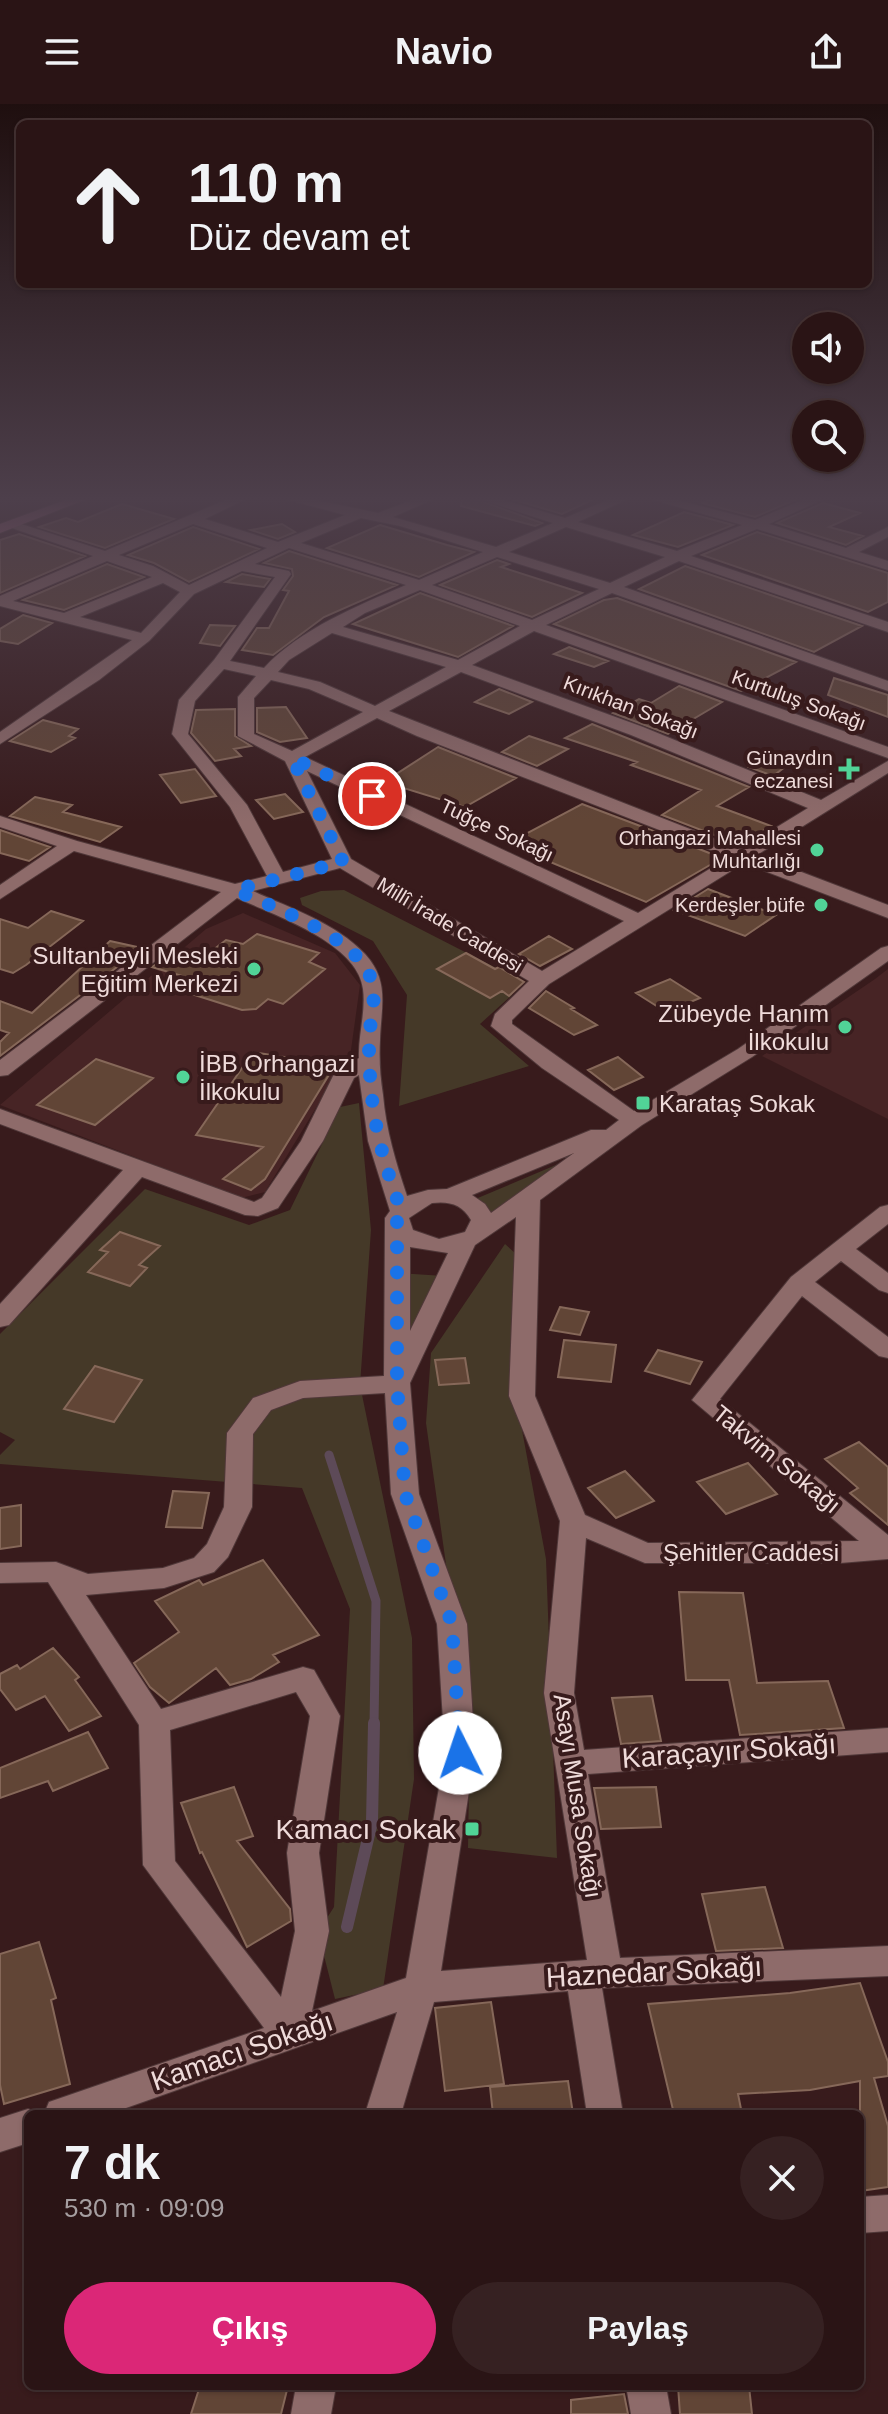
<!DOCTYPE html>
<html lang="tr">
<head>
<meta charset="utf-8">
<style>
  body { margin:0; font-family:Arial,sans-serif; background:#362122; color:#f1f3f6; height:100vh; display:flex; flex-direction:column; font-size:30px; white-space:nowrap }
  * { box-sizing:border-box; margin:0 }
  p { font-size:26px; color:#a59ea0 }
  .icon { flex:none; width:44px; height:44px; fill:none; stroke:currentColor; stroke-width:2; stroke-linecap:round; stroke-linejoin:round }
  .map { position:relative; flex:1; overflow:hidden }
  .sheet { position:absolute; left:24px; top:2006px; width:840px; height:280px; display:flex; flex-direction:column; background:#2a1415; border-radius:12px; box-shadow:0 2px 6px #0004,0 0 0 2px #463334 }
  .sheet>* { flex:none }
  .guide { position:absolute; left:16px; top:16px; width:856px; height:168px; border-radius:12px; box-shadow:0 2px 6px #0004,0 0 0 2px #463334; background:#2a1415; color:#f1f3f6; overflow:hidden }
  .tools { position:absolute; left:792px; top:208px; display:grid; gap:16px }
  .tools a { display:grid; place-items:center; width:72px; height:72px; border-radius:50%; background:#2a1415; box-shadow:0 2px 6px #0004,0 0 0 2px #463334; font-size:40px }
  .pin { position:absolute; display:grid; place-items:center; width:68px; height:68px; color:#fff; margin:-34px; border:4px solid #fff; border-radius:50%; box-shadow:0 2px 8px #0007 }
  .me { position:absolute; width:88px; margin:-44px; rotate:356deg; stroke-linejoin:round; filter:drop-shadow(0 0 6px #0008) }
  .turn { display:flex; align-items:center; gap:28px; height:168px; padding:0 40px; font-size:36px }
  .turn .icon { width:104px; height:104px; stroke-width:2.5 }
  .turn b { display:block; font-size:56px; line-height:68px }
  .round { display:grid; place-items:center; flex:none; width:84px; height:84px; border-radius:42px; background:#362122 }
  .overview { display:flex; align-items:center; justify-content:space-between; height:136px; padding:0 40px }
  h1 { font-size:48px; font-weight:700; line-height:60px }
  .action { display:flex; gap:16px; margin-top:auto; padding:16px 40px }
  .action a { flex:1; height:92px; border-radius:48px; background:#db2777; color:#fff; font-size:32px; font-weight:700; line-height:92px; text-align:center }
  .action a+a { background:#362122; color:#f1f3f6 }
  header { display:flex; justify-content:space-between; align-items:center; height:104px; padding:0 40px; background:#2a1415; font-size:36px; font-weight:700 }
  .map>svg:first-child { display:block }
  .built { fill:#472425 }
  .green { fill:#453928 }
  .lines { fill:none; stroke-linecap:round; stroke-linejoin:round }
  .stream-far1 { stroke:#5d4a58; stroke-width:9 }
  .stream { stroke:#5d4a58; stroke-width:12 }
  .building { fill:#614536; stroke:#866859; stroke-width:2 }
  .minor-casing { stroke:#503839; stroke-width:2 }
  .major-casing { stroke:#503839; stroke-width:2 }
  .minor { fill:#8e6b6a; fill-rule:evenodd }
  .major { fill:#ba708c; fill-rule:evenodd }
  .route { stroke:#1a73e8; stroke-width:14; stroke-dasharray:0 25.2 }
  .poi-dot { fill:#51d397; stroke:#381b1c; stroke-width:3 }
  .labels { text-anchor:middle; dominant-baseline:central; stroke-width:8; stroke-linejoin:round; paint-order:stroke }
  .far-street-label { font-size:20px; fill:#efdbda; stroke:#381b1c }
  .far-poi-label { font-size:20px; fill:#efdbda; stroke:#381b1c; text-anchor:end }
  .poi-label { font-size:24px; fill:#efdbda; stroke:#381b1c; text-anchor:end }
  .street-label { font-size:24px; fill:#efdbda; stroke:#381b1c }
  .near-street-label { font-size:28px; fill:#efdbda; stroke:#381b1c }
  .near-poi-label { font-size:28px; fill:#efdbda; stroke:#381b1c; text-anchor:end }
</style>
</head>
<body>
<header><svg class="icon" aria-label="menu" viewBox="0 0 24 24"><path d="M4 6h16M4 12h16M4 18h16"/></svg>Navio<svg class="icon" aria-label="share" viewBox="0 0 24 24"><path d="M12 15V3M7 8l5-5 5 5M5 13v7h14v-7"/></svg></header>
<div class="map">
<svg width="888" height="2310" viewBox="0 0 888 2310">
  <rect width="100%" height="100%" fill="#381b1c"/>
  <path class="built" d="M 243,809 L 335,849 L 360,881 L 351,946 L 265,1088 L 241,1094 L 0,1001 L 206,825 Z
    M 888,865 L 888,1015 L 762,952 L 875,875 Z"/>
  <path class="green" d="M 344,786 L 504,868 L 515,881 L 512,891 L 480,920 L 529,962 L 399,1002 L 407,891 L 373,837 L 302,801 L 300,794 L 321,787 Z
    M 359,999 L 371,1126 L 360,1281 L 412,1534 L 414,1675 L 383,1885 L 335,1895 L 318,1828 L 334,1803 L 350,1505 L 302,1384 L 0,1360 L 0,1351 L 15,1336 L 0,1328 L 0,1230 L 145,1085 L 249,1121 L 290,1106 L 340,1003 Z
    M 608,1039 L 499,1116 L 473,1096 Z
    M 505,1140 L 517,1151 L 514,1283 L 546,1455 L 557,1754 L 468,1744 L 469,1679 L 457,1538 L 426,1319 L 431,1249 Z
    M 398,1169 L 444,1172 L 398,1255 Z"/>
  <g class="lines">
    <path class="stream-far1" d="M 329,1351 L 376,1497 L 374,1621"/>
    <path class="stream" d="M 347,1823 L 372,1718 L 374,1619"/>
  </g>
  <path class="building" d="M 462,395 L 476,395 L 542,419 L 535,422 L 461,402 Z
    M 511,395 L 594,395 L 562,410 Z
    M 712,395 L 797,395 L 755,413 L 702,399 Z
    M 823,399 L 860,409 L 829,423 L 863,432 L 846,441 L 777,419 Z
    M 122,400 L 174,415 L 105,444 L 39,423 L 66,414 L 78,418 Z
    M 684,408 L 733,421 L 678,443 L 633,431 Z
    M 282,420 L 295,428 L 278,435 L 251,426 Z
    M 380,421 L 447,441 L 474,448 L 419,473 L 327,444 Z
    M 193,423 L 259,445 L 189,478 L 154,459 L 128,451 Z
    M 757,428 L 888,469 L 888,498 L 868,508 L 702,451 Z
    M 19,430 L 85,452 L 0,489 L 0,436 Z
    M 289,447 L 397,481 L 324,513 L 273,551 L 242,546 L 257,524 L 269,524 L 289,487 L 283,486 L 293,472 L 292,465 L 264,459 Z
    M 497,456 L 509,460 L 501,463 L 582,489 L 532,513 L 440,481 Z
    M 107,460 L 144,473 L 64,506 L 23,496 Z
    M 685,462 L 862,522 L 814,548 L 639,485 Z
    M 242,470 L 270,475 L 264,483 L 226,478 Z
    M 420,489 L 513,522 L 458,553 L 353,520 Z
    M 617,494 L 796,558 L 741,587 L 554,520 L 604,496 Z
    M 23,511 L 52,519 L 18,540 L 0,537 L 0,525 Z
    M 210,521 L 235,522 L 220,542 L 200,539 Z
    M 569,543 L 608,557 L 594,563 L 554,550 Z
    M 834,574 L 888,591 L 888,613 L 828,591 Z
    M 679,582 L 722,598 L 668,630 L 613,609 L 639,595 L 651,599 Z
    M 499,585 L 532,598 L 509,610 L 475,598 Z
    M 286,603 L 307,634 L 280,638 L 257,628 L 257,604 Z
    M 235,605 L 235,632 L 251,642 L 234,645 L 241,652 L 215,657 L 191,629 L 196,606 Z
    M 43,616 L 78,625 L 69,632 L 75,634 L 51,648 L 10,637 Z
    M 592,620 L 749,683 L 717,702 L 771,722 L 740,741 L 662,711 L 701,686 L 631,661 L 637,658 L 565,634 Z
    M 529,632 L 568,645 L 537,662 L 502,648 Z
    M 438,643 L 516,674 L 465,703 L 384,678 Z
    M 770,649 L 794,656 L 773,672 L 749,663 Z
    M 195,665 L 216,692 L 181,699 L 160,671 Z
    M 285,690 L 303,708 L 274,715 L 256,696 Z
    M 35,693 L 72,701 L 63,708 L 121,723 L 100,738 L 10,712 Z
    M 582,700 L 643,723 L 722,754 L 646,798 L 507,740 Z
    M 0,726 L 50,743 L 29,757 L 0,749 Z
    M 708,785 L 776,811 L 745,832 L 674,806 Z
    M 51,807 L 83,817 L 26,861 L 13,869 L 0,865 L 0,815 L 28,824 Z
    M 257,830 L 319,849 L 309,858 L 325,865 L 283,900 L 268,895 L 256,905 L 242,906 L 179,886 L 192,875 L 152,863 L 170,850 L 200,856 L 226,836 L 243,840 Z
    M 549,832 L 572,845 L 540,862 L 519,850 Z
    M 110,837 L 142,844 L 0,952 L 0,938 L 9,929 L 0,926 L 0,897 L 32,909 Z
    M 466,849 L 495,865 L 499,863 L 524,878 L 509,892 L 502,887 L 490,894 L 437,865 Z
    M 670,875 L 700,894 L 666,908 L 636,889 Z
    M 546,887 L 574,904 L 571,905 L 597,921 L 574,931 L 529,904 Z
    M 253,948 L 335,961 L 265,1075 L 251,1086 L 223,1075 L 263,1043 L 196,1031 Z
    M 618,953 L 643,973 L 614,986 L 588,966 Z
    M 96,955 L 153,974 L 95,1021 L 37,1001 Z
    M 120,1128 L 160,1142 L 139,1161 L 147,1164 L 130,1182 L 88,1168 L 108,1148 L 100,1146 Z
    M 560,1203 L 589,1208 L 580,1231 L 550,1226 Z
    M 564,1236 L 616,1241 L 611,1278 L 558,1273 Z
    M 658,1246 L 702,1258 L 690,1280 L 645,1267 Z
    M 465,1254 L 469,1279 L 439,1281 L 435,1256 Z
    M 95,1262 L 142,1276 L 114,1318 L 64,1305 Z
    M 859,1338 L 888,1363 L 888,1421 L 850,1389 L 858,1384 L 825,1355 Z
    M 748,1359 L 777,1390 L 726,1410 L 697,1378 Z
    M 625,1367 L 654,1397 L 616,1414 L 588,1384 Z
    M 173,1387 L 209,1389 L 202,1424 L 166,1423 Z
    M 21,1401 L 21,1442 L 0,1445 L 0,1404 Z
    M 263,1456 L 319,1531 L 273,1551 L 279,1558 L 251,1575 L 230,1581 L 216,1564 L 169,1599 L 150,1583 L 134,1559 L 179,1528 L 155,1497 L 199,1476 L 203,1481 Z
    M 679,1488 L 743,1489 L 757,1579 L 828,1577 L 844,1624 L 740,1631 L 729,1576 L 686,1576 Z
    M 53,1544 L 79,1573 L 75,1576 L 101,1612 L 69,1627 L 45,1592 L 16,1606 L 0,1585 L 0,1570 L 17,1561 L 20,1565 Z
    M 652,1592 L 661,1637 L 621,1640 L 612,1594 Z
    M 88,1628 L 108,1664 L 53,1687 L 48,1677 L 0,1694 L 0,1664 Z
    M 234,1683 L 253,1732 L 237,1737 L 290,1805 L 291,1817 L 247,1843 L 202,1748 L 200,1749 L 181,1699 Z
    M 656,1683 L 661,1723 L 601,1725 L 594,1684 Z
    M 765,1783 L 783,1844 L 716,1847 L 702,1790 Z
    M 39,1838 L 56,1894 L 51,1896 L 70,1980 L 4,2000 L 0,1981 L 0,1850 Z
    M 860,1879 L 888,1958 L 888,1972 L 874,1974 L 888,2022 L 888,2083 L 860,2087 L 860,1977 L 810,1986 L 738,1990 L 742,2010 L 674,2010 L 648,1900 L 790,1889 Z
    M 491,1898 L 504,1980 L 445,1987 L 435,1904 Z
    M 568,1977 L 573,2010 L 493,2010 L 490,1983 Z
    M 200,2282 L 288,2282 L 281,2310 L 191,2310 Z
    M 678,2282 L 749,2282 L 752,2310 L 680,2310 Z
    M 624,2290 L 628,2310 L 571,2310 L 571,2296 Z"/>
  <g class="lines">
    <g class="minor-casing">
      <path id="minor" d="M 228,395 L 246,395 L 205,415 L 278,438 L 345,411 L 285,395 L 311,395 L 378,409 L 415,395 L 434,395 L 393,413 L 496,443 L 553,419 L 479,395 L 500,395 L 565,414 L 610,395 L 628,395 L 578,418 L 677,447 L 742,421 L 650,395 L 673,395 L 755,416 L 805,395 L 824,395 L 769,420 L 846,444 L 888,423 L 888,433 L 859,448 L 888,457 L 888,466 L 757,425 L 691,452 L 888,518 L 888,528 L 679,457 L 624,483 L 888,577 L 888,587 L 612,489 L 546,521 L 888,643 L 888,654 L 534,527 L 472,561 L 643,623 L 821,696 L 888,657 L 888,669 L 757,751 L 888,801 L 888,814 L 744,759 L 549,880 L 512,916 L 512,920 L 634,1007 L 738,945 L 881,844 L 888,842 L 888,857 L 752,953 L 642,1021 L 540,1096 L 535,1292 L 585,1411 L 648,1439 L 859,1437 L 692,1296 L 791,1173 L 880,1103 L 888,1101 L 888,1120 L 856,1145 L 888,1169 L 888,1189 L 879,1186 L 841,1157 L 815,1178 L 888,1233 L 888,1254 L 879,1252 L 802,1192 L 720,1295 L 888,1431 L 888,1455 L 840,1459 L 645,1459 L 586,1434 L 574,1589 L 584,1646 L 888,1624 L 888,1648 L 588,1670 L 620,1854 L 888,1842 L 888,1872 L 602,1884 L 623,2010 L 587,2010 L 568,1887 L 434,1898 L 401,2010 L 365,2010 L 397,1908 L 109,2010 L 44,2010 L 49,1998 L 264,1924 L 143,1761 L 139,1621 L 48,1478 L 0,1479 L 0,1459 L 56,1458 L 88,1470 L 163,1464 L 194,1454 L 207,1440 L 224,1403 L 227,1329 L 253,1294 L 300,1277 L 384,1272 L 385,1114 L 390,1107 L 368,1037 L 359,971 L 354,974 L 323,1037 L 278,1104 L 258,1112 L 245,1111 L 142,1073 L 9,1221 L 0,1223 L 0,1200 L 123,1066 L 0,1020 L 0,1005 L 254,1098 L 262,1094 L 301,1037 L 334,970 L 359,954 C 358,931 366,908 363,885 C 358,839 274,811 237,794 L 8,971 L 0,972 L 0,956 L 221,788 L 74,747 L 0,795 L 0,781 L 57,742 L 0,723 L 0,712 L 77,737 L 235,780 L 267,772 L 230,703 L 172,630 L 179,596 L 214,556 L 275,473 L 242,467 L 194,490 L 149,537 L 99,576 L 0,640 L 0,628 L 132,536 L 0,502 L 0,492 L 93,452 L 3,421 L 15,418 L 105,447 ZM 361,414 L 400,422 L 483,448 L 419,476 L 301,439 ZM 193,420 L 267,444 L 189,481 L 153,462 L 119,451 ZM 566,423 L 665,453 L 610,479 L 509,448 ZM 289,444 L 406,481 C 357,502 300,525 264,564 L 230,557 L 291,470 L 289,467 L 255,460 ZM 497,453 L 599,485 L 532,516 L 432,481 ZM 107,457 L 152,473 L 64,509 L 13,497 ZM 163,479 L 180,488 L 141,529 L 80,513 ZM 420,486 L 520,522 L 458,556 L 343,523 L 365,509 ZM 332,529 L 446,563 L 375,602 L 320,578 L 278,568 L 289,556 ZM 224,565 L 256,572 L 238,593 L 238,632 L 285,657 L 332,755 L 283,768 L 247,701 L 188,630 L 195,597 ZM 461,568 L 631,631 L 808,704 L 741,745 L 389,607 ZM 271,576 L 309,585 L 363,608 L 292,647 L 254,630 L 254,594 ZM 377,614 L 417,632 L 729,753 L 638,809 L 305,653 ZM 307,667 L 624,817 L 542,867 L 351,755 ZM 340,764 L 529,877 L 495,910 L 491,922 L 542,964 L 619,1016 L 606,1026 L 591,1026 L 447,1085 L 428,1086 L 407,1092 C 396,1059 386,1026 383,991 C 380,972 379,955 380,936 C 381,903 390,877 365,850 C 336,819 290,804 253,787 ZM 574,1049 L 491,1109 L 485,1100 L 472,1091 ZM 432,1099 C 449,1097 462,1100 471,1116 L 465,1128 L 439,1135 L 413,1126 L 409,1114 ZM 516,1113 L 509,1292 L 560,1417 L 544,1589 L 587,1856 L 441,1867 L 475,1649 L 467,1520 L 419,1390 L 410,1279 L 475,1141 ZM 410,1143 L 448,1149 L 410,1227 ZM 385,1289 L 391,1390 L 437,1520 L 445,1649 L 406,1874 L 312,1907 L 329,1827 L 319,1749 L 340,1612 L 314,1566 L 303,1563 L 161,1605 L 86,1491 L 164,1484 L 214,1468 L 228,1453 L 252,1403 L 253,1330 L 271,1306 L 303,1294 ZM 296,1588 L 310,1612 L 287,1749 L 295,1827 L 281,1893 L 175,1757 L 170,1626 Z
        M 28,2005 L 40,2010 L 28,2010 L 28,2039 L 0,2048 L 0,2014 Z
        M 888,2091 L 888,2127 L 860,2129 L 860,2093 Z
        M 296,2282 L 336,2282 L 331,2310 L 291,2310 Z
        M 626,2282 L 666,2282 L 671,2310 L 631,2310 Z"/>
    </g>
    <g class="major-casing">
      <path id="major" d="M 68,395 L 87,395 L 0,429 L 0,420 Z"/>
    </g>
    <use href="#minor" class="minor"/>
    <use href="#major" class="major"/>
  </g>
  <linearGradient id="sky" x2="0" y2="1"><stop stop-color="#1f0f0f"/><stop offset="0.55" stop-color="#4d3f4b"/><stop offset="1" stop-color="#4d3f4b" stop-opacity="0"/></linearGradient>
  <rect width="888" height="718" fill="url(#sky)"/>
  <g class="lines">
    <path class="route" d="M 372,692 L 292,654 L 343,758 L 235,786 C 272,803 349,830 368,868 C 380,891 369,915 369,939 C 369,957 370,976 372,994 C 376,1032 388,1071 401,1106 L 397,1114 L 397,1280 L 405,1390 L 452,1520 L 460,1649"/>
  </g>
  <g class="poi-dot">
    <path d="M845 653h8v8h8v8h-8v8h-8v-8h-8v-8h8z"/>
    <circle cx="817" cy="746" r="8"/>
    <circle cx="821" cy="801" r="8"/>
    <circle cx="254" cy="865" r="8"/>
    <circle cx="845" cy="923" r="8"/>
    <circle cx="183" cy="973" r="8"/>
    <rect x="635" y="991" width="16" height="16" rx="4"/>
    <rect x="464" y="1717" width="16" height="16" rx="4"/>
  </g>
  <g class="labels">
    <g class="far-street-label">
      <text transform="translate(799 596) rotate(20)">Kurtuluş Sokağı</text>
      <text transform="translate(631 603) rotate(21)">Kırıkhan Sokağı</text>
      <text transform="translate(497 726) rotate(25)">Tuğçe Sokağı</text>
      <text transform="translate(450 821) rotate(31)">Millî İrade Caddesi</text>
    </g>
    <g class="far-poi-label">
      <text x="833" y="654">Günaydın<tspan x="833" dy="23">eczanesi</tspan></text>
      <text x="801" y="734">Orhangazi Mahallesi<tspan x="801" dy="23">Muhtarlığı</tspan></text>
      <text x="805" y="801">Kerdeşler büfe</text>
    </g>
    <g class="poi-label">
      <text x="238" y="851">Sultanbeyli Mesleki<tspan x="238" dy="28">Eğitim Merkezi</tspan></text>
      <text x="829" y="909">Zübeyde Hanım<tspan x="829" dy="28">İlkokulu</tspan></text>
      <text x="199" y="959" text-anchor="start">İBB Orhangazi<tspan x="199" dy="28">İlkokulu</tspan></text>
      <text x="659" y="999" text-anchor="start">Karataş Sokak</text>
    </g>
    <g class="street-label">
      <text transform="translate(777 1355) rotate(39)">Takvim Sokağı</text>
      <text x="751" y="1448">Şehitler Caddesi</text>
      <text transform="translate(578 1692) rotate(81)">Asayı Musa Sokağı</text>
    </g>
    <g class="near-street-label">
      <text transform="translate(729 1647) rotate(-4)">Karaçayır Sokağı</text>
      <text transform="translate(654 1868) rotate(-3)">Haznedar Sokağı</text>
      <text transform="translate(242 1947) rotate(-19)">Kamacı Sokağı</text>
    </g>
    <g class="near-poi-label">
      <text x="456" y="1725">Kamacı Sokak</text>
    </g>
  </g>
</svg>
<div class="tools">
<a><svg class="icon" aria-label="sound" viewBox="0 0 24 24"><path d="M4 9h4l5-4v14l-5-4H4zM17 9q2 3 0 6"/></svg></a>
<a><svg class="icon" aria-label="search" viewBox="0 0 24 24"><circle cx="10" cy="10" r="6"/><path d="M15 15l6 6"/></svg></a>
</div>
<div class="pin" style="left:372px;top:692px;background:#d93025"><svg class="icon" aria-label="arrive" viewBox="0 0 24 24"><path d="M6 21V4h12l-3 4 3 4H6"/></svg></div>
<svg class="me" style="left:460px;top:1649px" viewBox="-20 -20 40 40"><circle r="19" fill="#fff"/><path d="M0-13L10 11 0 6-10 11z" fill="#1a73e8"/></svg>
<div class="guide">
<div class="turn"><svg class="icon" aria-label="ahead" viewBox="0 0 24 24"><path d="M12 20V5M6 11l6-6 6 6"/></svg><div><b>110 m</b>Düz devam et</div></div>
</div>
<section class="sheet">
<div class="overview"><div><h1>7 dk</h1><p>530 m · 09:09</p></div><a class="round"><svg class="icon" aria-label="close" viewBox="0 0 24 24"><path d="M6 6l12 12M18 6L6 18"/></svg></a></div>
<div class="action"><a>Çıkış</a><a>Paylaş</a></div>
</section>
</div>
</body>
</html>
